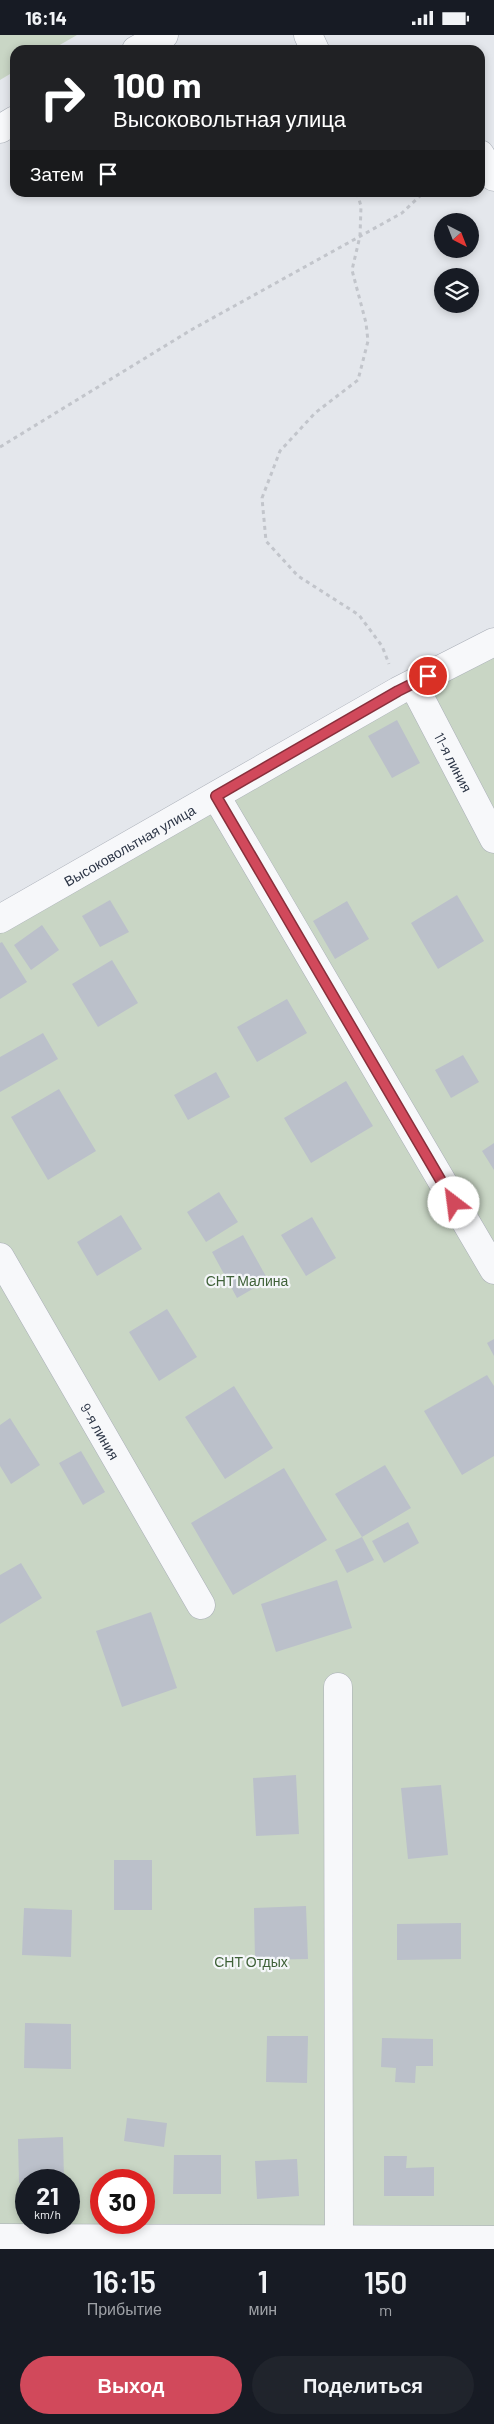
<!DOCTYPE html>
<html lang="ru">
<head>
<meta charset="utf-8">
<style>
  body { margin:0; font-family:Barlow,sans-serif; background:#20242c; color:#f1f3f6; height:100vh; display:flex; flex-direction:column; font-size:19px; white-space:nowrap }
  * { box-sizing:border-box; margin:0 }
  p { font-size:16px; color:#9ea1a6 }
  .icon { flex:none; width:28px; height:28px; fill:none; stroke:currentColor; stroke-width:2; stroke-linecap:round; stroke-linejoin:round }
  .map { position:relative; height:2214px; overflow:hidden }
  .side { display:flex; flex-direction:column; background:#171b24; flex:1 }
  .side>* { flex:none }
  .top-card { position:absolute; left:10px; top:10px; width:475px; height:152px; border-radius:15px; box-shadow:0 2px 8px #0003; background:#202124; color:#fff; overflow:hidden }
  .needle { width:32px; rotate:138deg }
  .buttons { position:absolute; left:434px; top:178px; display:grid; gap:10px }
  .buttons a { display:grid; place-items:center; width:45px; height:45px; border-radius:50%; background:#171b24; box-shadow:0 2px 8px #0003; font-size:25px }
  .speed { position:absolute; left:15px; top:2134px; display:flex; gap:10px; font-size:25px; font-weight:700; text-align:center }
  .speed>* { display:grid; place-content:center; width:65px; height:65px; border-radius:50%; background:#171b24; box-shadow:0 2px 8px #0003; line-height:1 }
  .speed small { font-size:12px; font-weight:400 }
  .speed .limit { border:8px solid #d22; background:#fff; color:#111 }
  .pin { position:absolute; display:grid; place-items:center; width:42px; height:42px; color:#fff; margin:-21px; border:2px solid #fff; border-radius:50%; box-shadow:0 1px 5px #0007 }
  .me { position:absolute; width:55px; margin:-28px; rotate:330deg; stroke-linejoin:round; filter:drop-shadow(0 0 4px #0008) }
  .turn { display:flex; align-items:center; gap:18px; height:105px; padding:0 20px; font-size:22px }
  .turn .icon { width:65px; height:65px; stroke-width:2.5 }
  .turn b { display:block; font-size:35px; line-height:42px }
  .then { display:flex; align-items:center; height:48px; padding:0 20px; background:#0003; gap:10px; font-size:19px }
  .eta { display:flex; justify-content:space-evenly; align-items:center; height:85px; text-align:center }
  .eta b { font-size:30px; font-weight:600; line-height:35px }
  .primary-button { display:flex; gap:10px; margin-top:auto; padding:10px 20px }
  .primary-button a { flex:1; height:58px; border-radius:30px; background:#d1495b; color:#fff; font-size:20px; font-weight:600; line-height:58px; text-align:center }
  .primary-button a+a { background:#20242c; color:#f1f3f6 }
  .status { display:flex; justify-content:space-between; align-items:center; height:35px; padding:0 25px; background:#171b24; direction:ltr }
  .status svg { height:14px; fill:currentColor }
  .map>svg:first-child { display:block }
  .green { fill:#c9d6c5; fill-rule:evenodd }
  .building { fill:#bbc0ca }
  .lines { fill:none; stroke-linecap:round; stroke-linejoin:round }
  .street-casing { stroke:#a9aeb7; stroke-width:29 }
  .path { stroke:#c2c5cb; stroke-width:3; stroke-dasharray:4 4; stroke-linecap:butt }
  .street { stroke:#f7f8fa; stroke-width:28 }
  .route-casing { stroke:#882f3b; stroke-width:12 }
  .route { stroke:#d1495b; stroke-width:9 }
  .labels { text-anchor:middle; dominant-baseline:central; stroke-width:4.5; stroke-linejoin:round; paint-order:stroke }
  .street-label { font-size:14px; fill:#2b3445; stroke:#f4f6f9 }
  .park-label { font-size:14px; fill:#3f6138; stroke:#f4f6f9 }
</style>
</head>
<body>
<div class="status"><b>16:14</b><svg viewBox="0 0 49 12"><path d="M0 12V9h3v3zM5 12V6h3v6zM10 12V3h3v9zM15 12V0h3v12zM26 1h20v11H26zM47 4h2v5h-2z"/></svg></div>
<div class="map">
<svg width="494" height="2214" viewBox="0 0 494 2214">
  <rect width="100%" height="100%" fill="#e4e7ec"/>
  <path class="green" d="M 0,0 L 77,0 L 51,15 L 15,15 L 15,36 L 0,45 Z
    M 494,607 L 494,2214 L 0,2214 L 0,883 ZM 26,2145 L 69,2145 L 69,2188 L 26,2188 ZM 101,2145 L 144,2145 L 144,2188 L 101,2188 Z"/>
  <path class="building" d="M 397,685 L 420,728 L 392,743 L 368,701 Z
    M 457,860 L 484,906 L 438,934 L 411,888 Z
    M 110,865 L 129,897 L 100,912 L 82,881 Z
    M 347,866 L 369,904 L 335,924 L 313,886 Z
    M 42,890 L 59,915 L 31,935 L 14,910 Z
    M 2,907 L 27,947 L 0,964 L 0,908 Z
    M 112,925 L 138,968 L 98,992 L 72,949 Z
    M 287,964 L 307,998 L 257,1027 L 237,992 Z
    M 43,998 L 58,1024 L 0,1057 L 0,1022 Z
    M 463,1020 L 479,1047 L 451,1063 L 435,1035 Z
    M 216,1037 L 230,1062 L 188,1085 L 174,1060 Z
    M 346,1046 L 373,1091 L 311,1128 L 284,1083 Z
    M 59,1054 L 96,1116 L 48,1145 L 11,1082 Z
    M 494,1108 L 494,1135 L 482,1116 Z
    M 219,1157 L 238,1187 L 206,1207 L 187,1177 Z
    M 121,1180 L 142,1214 L 97,1241 L 77,1207 Z
    M 312,1182 L 336,1223 L 306,1241 L 281,1200 Z
    M 243,1200 L 268,1245 L 237,1263 L 212,1217 Z
    M 167,1274 L 197,1322 L 159,1346 L 129,1297 Z
    M 494,1304 L 494,1321 L 487,1308 Z
    M 487,1340 L 494,1351 L 494,1421 L 462,1440 L 424,1376 Z
    M 234,1351 L 273,1413 L 225,1444 L 185,1382 Z
    M 10,1383 L 40,1430 L 11,1449 L 0,1431 L 0,1390 Z
    M 81,1416 L 105,1457 L 83,1470 L 59,1428 Z
    M 385,1430 L 411,1473 L 362,1502 L 374,1525 L 347,1538 L 335,1515 L 362,1502 L 335,1459 Z
    M 284,1433 L 327,1505 L 233,1560 L 191,1488 Z
    M 408,1487 L 419,1508 L 384,1528 L 372,1506 Z
    M 21,1528 L 42,1563 L 0,1589 L 0,1540 Z
    M 337,1545 L 352,1593 L 276,1617 L 261,1569 Z
    M 151,1577 L 177,1653 L 122,1672 L 96,1596 Z
    M 296,1740 L 299,1799 L 256,1801 L 253,1743 Z
    M 441,1750 L 448,1820 L 408,1824 L 401,1753 Z
    M 114,1825 L 152,1825 L 152,1875 L 114,1875 Z
    M 306,1871 L 308,1924 L 255,1925 L 254,1873 Z
    M 24,1873 L 72,1875 L 71,1922 L 22,1920 Z
    M 461,1888 L 461,1924 L 397,1925 L 397,1889 Z
    M 25,1988 L 71,1989 L 71,2034 L 24,2033 Z
    M 267,2001 L 308,2001 L 307,2048 L 266,2047 Z
    M 382,2003 L 433,2004 L 433,2031 L 416,2031 L 415,2048 L 395,2047 L 396,2033 L 381,2032 Z
    M 127,2083 L 167,2088 L 164,2112 L 124,2106 Z
    M 63,2102 L 64,2145 L 26,2145 L 26,2148 L 19,2148 L 18,2104 Z
    M 174,2120 L 221,2120 L 221,2159 L 173,2159 Z
    M 384,2121 L 407,2121 L 406,2133 L 434,2132 L 434,2161 L 384,2161 Z
    M 297,2124 L 299,2161 L 257,2164 L 255,2126 Z"/>
  <g class="lines">
    <g class="street-casing">
      <g id="street">
        <path d="M 308,0 L 315,15"/>
        <path d="M 136,15 L 164,0"/>
        <path d="M 0,94 L 15,85"/>
        <path d="M 480,119 L 494,142"/>
        <path id="s1" d="M 413,649 L 494,804"/>
        <path d="M 216,761 L 494,1235"/>
        <path id="s2" d="M 0,884 L 398,656 L 494,607"/>
        <path id="s3" d="M 0,1222 L 201,1570"/>
        <path d="M 338,1652 L 339,2214"/>
        <path d="M 0,2203 L 494,2205"/>
      </g>
    </g>
    <path class="path" d="M 357,158 L 361,171 L 360,201 L 352,235 L 366,288 L 368,306 L 358,345 L 315,378 L 280,416 L 262,463 L 266,506 L 298,541 L 359,580 L 382,611 L 389,629
      M 0,412 L 191,295 L 402,178 L 423,158"/>
    <use href="#street" class="street"/>
  </g>
  <g class="lines">
    <g class="route-casing">
      <path id="route" d="M 428,641 L 398,656 L 216,761 L 454,1168"/>
    </g>
    <use href="#route" class="route"/>
  </g>
  <g class="labels">
    <g class="street-label">
      <text stroke="none"><textPath href="#s1" startOffset="88">11-я линия</textPath></text>
      <text stroke="none"><textPath href="#s2" startOffset="149">Высоковольтная улица</textPath></text>
      <text stroke="none"><textPath href="#s3" startOffset="201">9-я линия</textPath></text>
    </g>
    <g class="park-label">
      <text x="247" y="1245">СНТ Малина</text>
      <text x="251" y="1926">СНТ Отдых</text>
    </g>
  </g>
</svg>
<div class="buttons">
<a><svg class="needle" viewBox="-14 -14 28 28"><path d="M0-13l5 13h-10z" fill="#e53935"/><path d="M0 13l5-13h-10z" fill="#9ea1a6"/></svg></a>
<a><svg class="icon" aria-label="layers" viewBox="0 0 24 24"><path d="M12 4l9 5-9 5-9-5zM3 14l9 5 9-5"/></svg></a>
</div>
<div class="speed"><div>21<small>km/h</small></div><div class="limit">30</div></div>
<div class="pin" style="left:428px;top:641px;background:#d93025"><svg class="icon" aria-label="arrive" viewBox="0 0 24 24"><path d="M6 21V4h12l-3 4 3 4H6"/></svg></div>
<svg class="me" style="left:454px;top:1168px" viewBox="-20 -20 40 40"><circle r="19" fill="#fff"/><path d="M0-13L10 11 0 6-10 11z" fill="#d1495b"/></svg>
<div class="top-card">
<div class="turn"><svg class="icon" aria-label="right" viewBox="0 0 24 24"><path d="M7 20v-9h11M14 6l5 5-5 5"/></svg><div><b>100 m</b>Высоковольтная улица</div></div>
<div class="then">Затем<svg class="icon" aria-label="arrive" viewBox="0 0 24 24"><path d="M6 21V4h12l-3 4 3 4H6"/></svg></div>
</div>
</div>
<section class="side">
<div class="eta">
<div><b>16:15</b><p>Прибытие</p></div>
<div><b>1</b><p>мин</p></div>
<div><b>150</b><p>m</p></div>
</div>
<div class="primary-button"><a>Выход</a><a>Поделиться</a></div>
</section>
</body>
</html>
